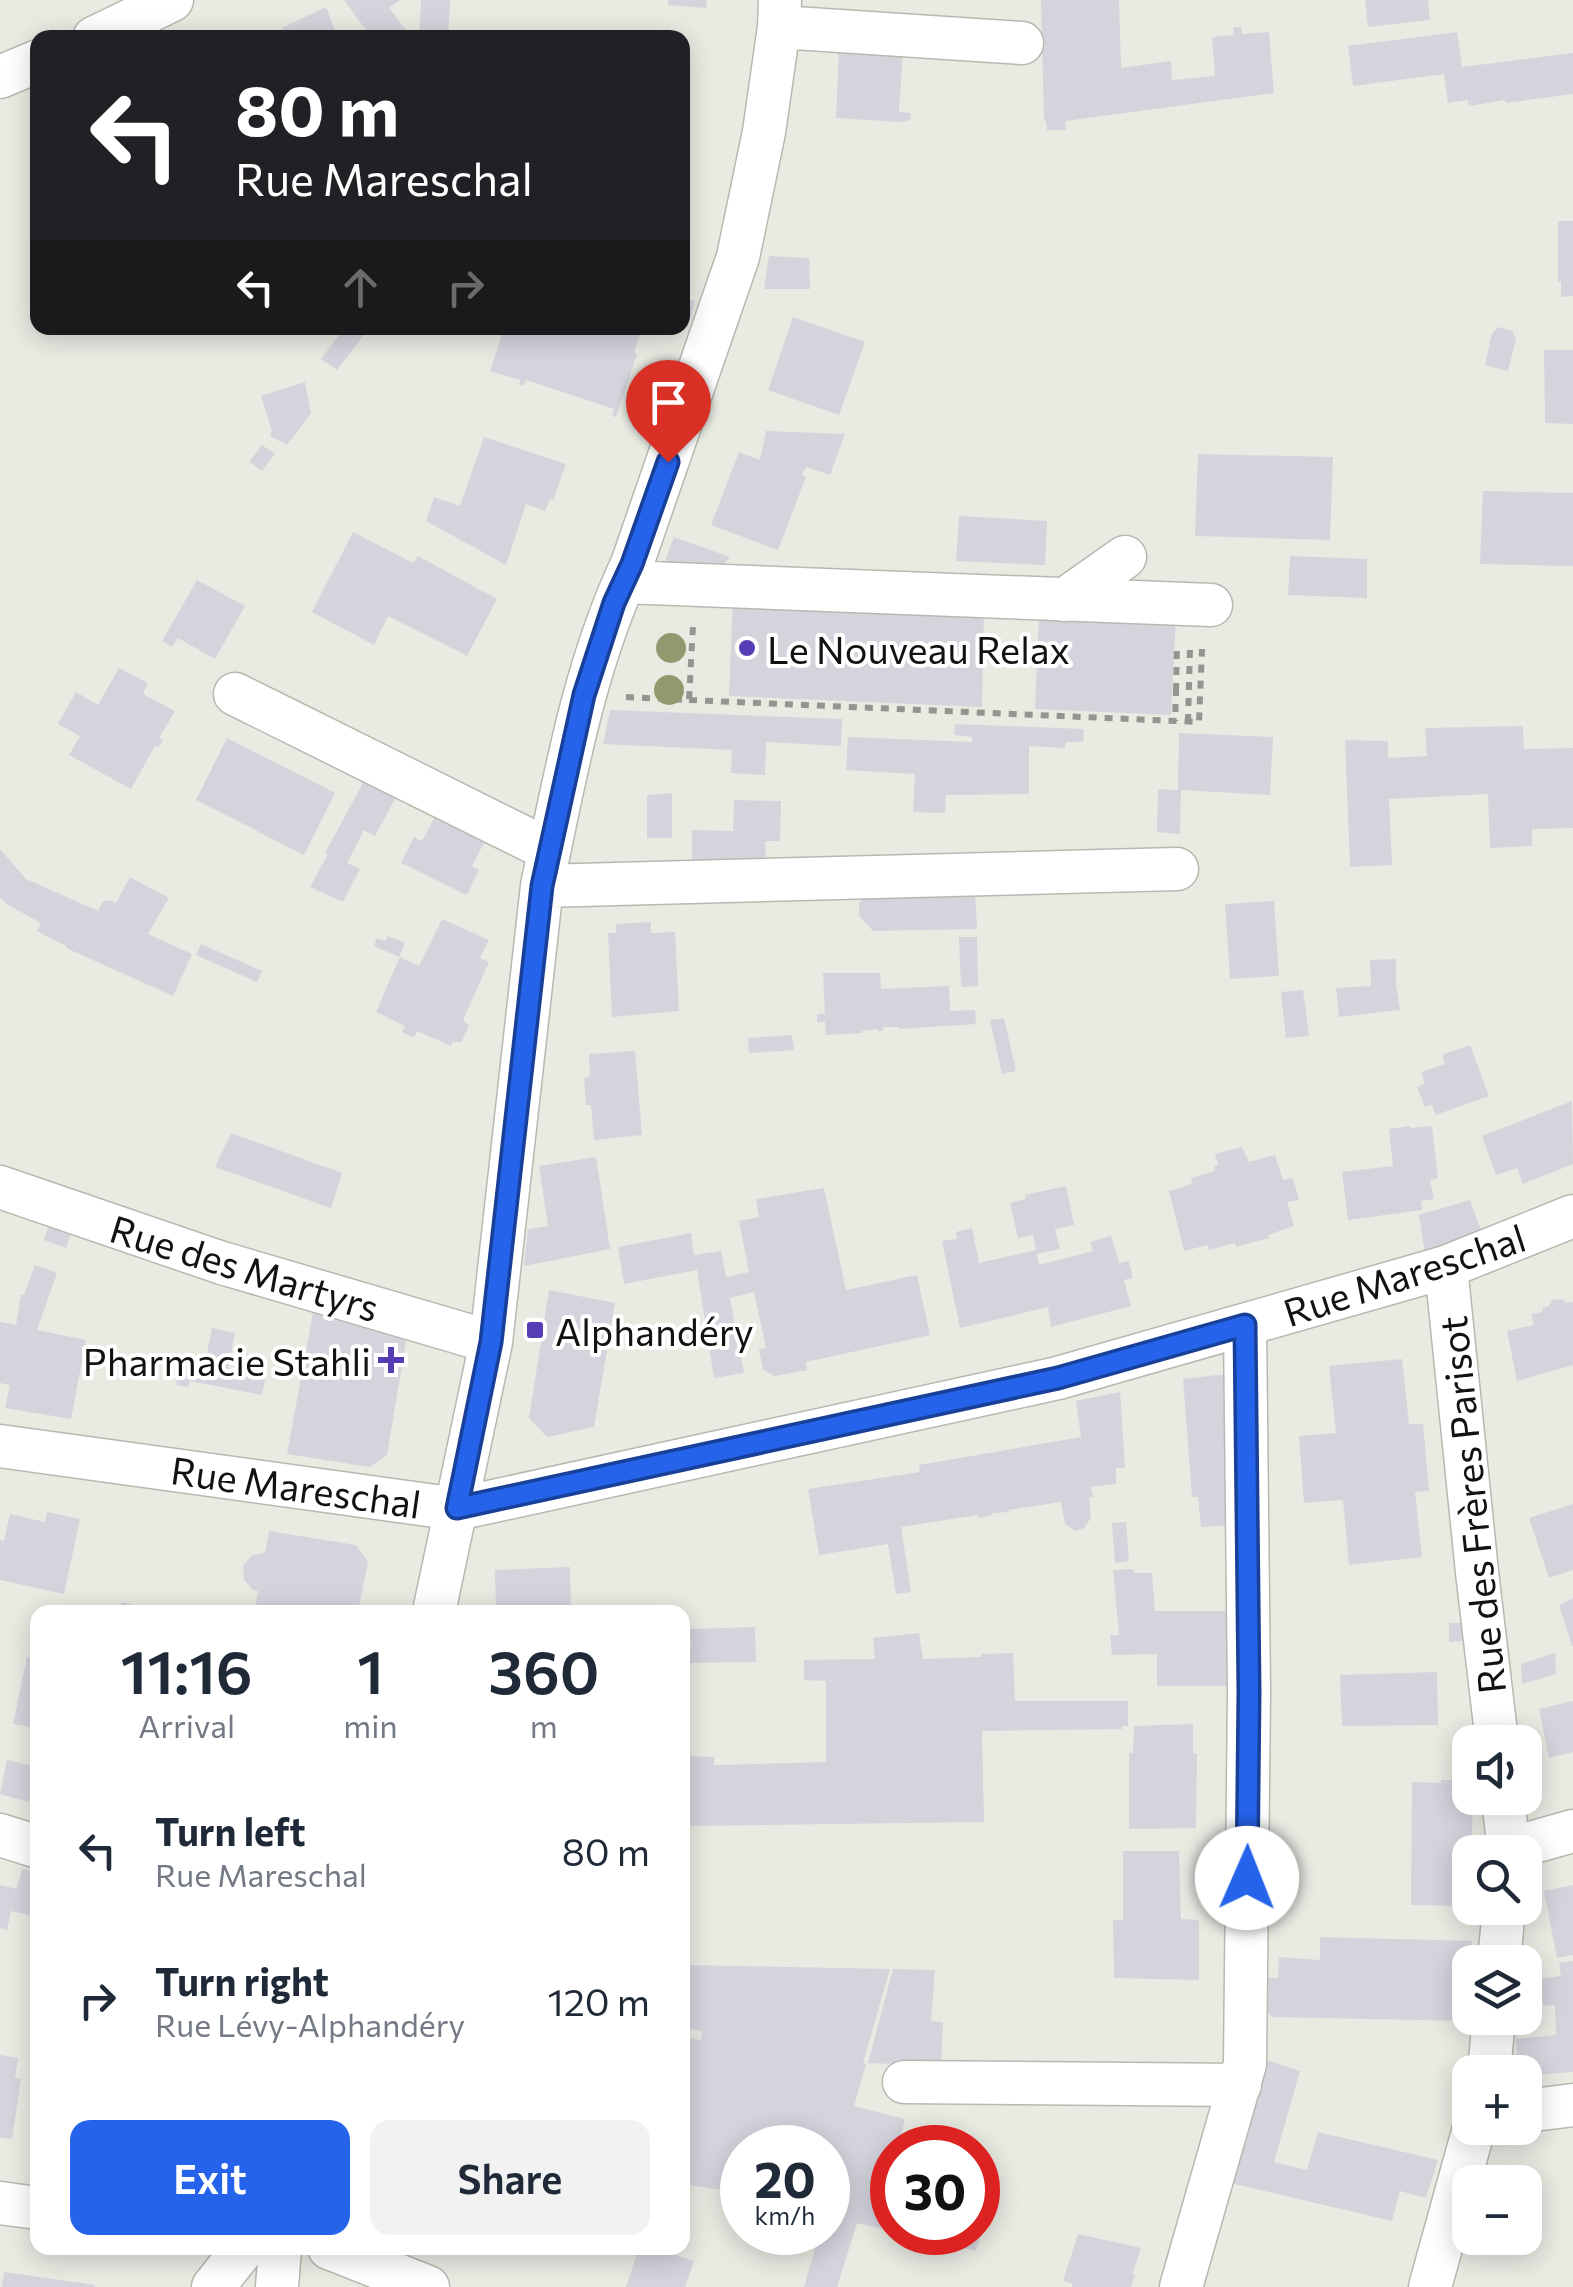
<!DOCTYPE html>
<html lang="en">
<head>
<meta charset="utf-8">
<style>
  body { margin:0; font-family:Commissioner,sans-serif; background:#f2f2f3; color:#1f2937; height:100vh; display:flex; flex-direction:column; font-size:38px; white-space:nowrap }
  * { box-sizing:border-box; margin:0 }
  p { font-size:32px; color:#747a83 }
  .icon { flex:none; width:55px; height:55px; fill:none; stroke:currentColor; stroke-width:2; stroke-linecap:round; stroke-linejoin:round }
  .map { position:relative; flex:1; overflow:hidden }
  .sheet { position:absolute; left:30px; top:1605px; width:660px; height:650px; display:flex; flex-direction:column; background:#fff; border-radius:20px; box-shadow:0 5px 25px #0003 }
  .sheet>* { flex:none }
  .top-card { position:absolute; left:30px; top:30px; width:660px; height:305px; border-radius:20px; box-shadow:0 5px 25px #0003; background:#202124; color:#fff; overflow:hidden }
  .fabs { position:absolute; left:1452px; top:1725px; display:grid; gap:20px }
  .fabs a { display:grid; place-items:center; width:90px; height:90px; border-radius:20px; background:#fff; box-shadow:0 5px 25px #0003; font-size:50px }
  .speed { position:absolute; left:720px; top:2125px; display:flex; gap:20px; font-size:50px; font-weight:700; text-align:center }
  .speed>* { display:grid; place-content:center; width:130px; height:130px; border-radius:50%; background:#fff; box-shadow:0 5px 25px #0003; line-height:1 }
  .speed small { font-size:25px; font-weight:400 }
  .speed .limit { border:15px solid #d22; background:#fff; color:#111 }
  .pin { position:absolute; display:grid; place-items:center; width:85px; height:85px; color:#fff; margin:-102px -42px; border-radius:50% 50% 50% 0; rotate:-45deg; box-shadow:0 0 10px #0007 }
  .pin .icon { rotate:45deg }
  .me { position:absolute; width:110px; margin:-55px; rotate:1deg; stroke-linejoin:round; filter:drop-shadow(0 0 8px #0008) }
  .turn { display:flex; align-items:center; gap:35px; height:210px; padding:0 40px; font-size:45px }
  .turn .icon { width:130px; height:130px; stroke-width:2.5 }
  .turn b { display:block; font-size:70px; line-height:85px }
  .lanes { display:flex; align-items:center; height:95px; padding:0 40px; background:#0003; justify-content:center; gap:50px; direction:ltr }
  .lanes .off { opacity:.35 }
  .eta { display:flex; justify-content:space-evenly; align-items:center; height:170px; text-align:center }
  .eta b { font-size:60px; font-weight:600; line-height:70px }
  .button { display:flex; gap:20px; margin-top:auto; padding:20px 40px }
  .button a { flex:1; height:115px; border-radius:20px; background:#2563eb; color:#fff; font-size:40px; font-weight:600; line-height:115px; text-align:center }
  .button a+a { background:#f2f2f3; color:#1f2937 }
  ul { padding:0; list-style:none }
  li { display:flex; align-items:center; gap:30px; height:150px; padding:0 40px }
  li div { flex:1 }
  li b { display:block; font-size:38px }
  li em { font-style:normal }
  .map>svg:first-child { display:block }
  .building { fill:#d4d4dd }
  .lines { fill:none; stroke-linecap:round; stroke-linejoin:round }
  .minor-casing { stroke:#b7b9b1; stroke-width:45 }
  .path { stroke:#93958f; stroke-width:6; stroke-dasharray:8 8; stroke-linecap:butt }
  .minor { stroke:#fff; stroke-width:42 }
  .tree { fill:#91996e }
  .route-casing { stroke:#184099; stroke-width:25 }
  .route { stroke:#2563eb; stroke-width:18 }
  .poi-dot { fill:#573db5; stroke:#fff; stroke-width:4 }
  .labels { text-anchor:middle; dominant-baseline:central; stroke-width:8; stroke-linejoin:round; paint-order:stroke }
  .poi-label { font-size:38px; fill:#121310; stroke:#fff; text-anchor:start }
  .street-label { font-size:38px; fill:#121310; stroke:#fff }
</style>
</head>
<body>
<div class="map">
<svg width="1573" height="2287" viewBox="0 0 1573 2287">
  <rect width="100%" height="100%" fill="#e8ebe2"/>
  <path class="building" d="M 344,0 L 400,0 L 389,8 L 407,31 L 407,38 L 372,38 Z
    M 421,0 L 450,0 L 448,38 L 419,38 Z
    M 668,0 L 707,0 L 706,8 L 668,5 Z
    M 1041,0 L 1119,0 L 1121,68 L 1171,61 L 1172,80 L 1215,76 L 1212,37 L 1234,35 L 1233,27 L 1241,27 L 1242,34 L 1269,32 L 1274,93 L 1065,121 L 1066,130 L 1047,130 L 1046,121 L 1044,120 Z
    M 1365,0 L 1428,0 L 1430,20 L 1368,27 Z
    M 326,7 L 338,38 L 272,38 L 284,31 L 282,28 Z
    M 1457,32 L 1462,67 L 1573,53 L 1573,94 L 1506,103 L 1505,100 L 1469,106 L 1468,100 L 1448,103 L 1444,74 L 1353,86 L 1348,46 Z
    M 839,46 L 903,49 L 899,112 L 911,113 L 910,120 L 900,122 L 836,118 Z
    M 1558,221 L 1573,221 L 1573,296 L 1561,297 L 1561,282 L 1558,282 Z
    M 769,256 L 809,258 L 810,289 L 764,289 Z
    M 682,299 L 695,301 L 688,327 L 682,327 Z
    M 793,317 L 865,342 L 839,415 L 768,390 Z
    M 1499,327 L 1512,331 L 1516,339 L 1508,371 L 1485,365 L 1492,333 Z
    M 344,328 L 369,328 L 337,370 L 321,359 Z
    M 504,328 L 642,328 L 634,352 L 637,354 L 616,417 L 612,416 L 614,409 L 526,380 L 523,386 L 519,385 L 520,380 L 490,371 Z
    M 1544,350 L 1573,350 L 1573,424 L 1545,423 Z
    M 305,382 L 311,413 L 287,445 L 270,436 L 272,431 L 261,396 Z
    M 766,431 L 845,434 L 830,475 L 806,467 L 802,474 L 806,477 L 778,550 L 711,525 L 739,452 L 760,460 Z
    M 484,437 L 566,464 L 553,500 L 550,499 L 545,511 L 526,504 L 506,565 L 426,521 L 434,497 L 460,506 Z
    M 262,445 L 275,454 L 262,471 L 249,462 Z
    M 1198,454 L 1333,457 L 1330,540 L 1195,536 Z
    M 1483,491 L 1573,493 L 1573,566 L 1480,564 Z
    M 959,516 L 1047,521 L 1045,565 L 956,561 Z
    M 353,532 L 413,563 L 418,556 L 497,599 L 467,656 L 388,616 L 374,645 L 312,612 Z
    M 674,537 L 730,557 L 711,577 L 660,575 Z
    M 1290,556 L 1367,559 L 1367,598 L 1288,595 Z
    M 197,580 L 245,606 L 215,659 L 178,638 L 172,647 L 162,641 Z
    M 733,597 L 984,610 L 982,707 L 729,696 Z
    M 1039,611 L 1176,617 L 1171,715 L 1035,709 Z
    M 119,668 L 148,683 L 143,694 L 175,711 L 159,738 L 163,740 L 159,747 L 155,746 L 131,789 L 69,755 L 80,736 L 58,724 L 76,692 L 98,705 Z
    M 610,710 L 842,719 L 841,746 L 766,742 L 765,775 L 731,773 L 732,750 L 603,744 Z
    M 955,724 L 1084,729 L 1083,742 L 1066,742 L 1065,748 L 1029,746 L 1029,794 L 946,795 L 945,813 L 913,812 L 915,774 L 846,770 L 848,737 L 972,742 L 972,737 L 954,735 Z
    M 1523,726 L 1524,749 L 1573,748 L 1573,828 L 1532,829 L 1532,846 L 1490,848 L 1488,794 L 1389,799 L 1392,865 L 1350,867 L 1345,740 L 1388,741 L 1388,758 L 1427,756 L 1425,728 Z
    M 1179,733 L 1273,737 L 1270,795 L 1181,790 L 1180,834 L 1157,832 L 1158,789 L 1178,790 Z
    M 227,738 L 335,793 L 304,855 L 196,800 Z
    M 364,781 L 396,797 L 375,836 L 364,830 L 347,863 L 360,869 L 343,902 L 310,887 L 328,854 L 325,853 Z
    M 672,793 L 672,838 L 647,838 L 647,795 Z
    M 734,800 L 781,801 L 780,841 L 765,841 L 766,862 L 692,864 L 692,830 L 733,831 Z
    M 435,817 L 485,841 L 472,866 L 479,870 L 467,895 L 401,863 L 414,837 L 422,841 Z
    M 0,849 L 26,879 L 98,911 L 102,902 L 110,900 L 116,903 L 130,877 L 169,898 L 148,934 L 192,954 L 173,996 L 66,948 L 66,946 L 37,931 L 41,923 L 8,905 L 0,898 Z
    M 975,892 L 977,929 L 873,931 L 859,916 L 859,902 L 861,902 L 862,893 Z
    M 1274,901 L 1279,976 L 1230,979 L 1225,904 Z
    M 442,919 L 489,940 L 480,958 L 489,962 L 463,1020 L 469,1026 L 461,1042 L 452,1042 L 451,1046 L 417,1031 L 414,1038 L 402,1032 L 405,1026 L 376,1012 L 400,957 L 419,966 Z
    M 651,922 L 651,933 L 675,932 L 679,1011 L 612,1017 L 608,933 L 616,933 L 616,924 Z
    M 388,936 L 405,943 L 399,957 L 374,946 L 377,938 L 385,941 Z
    M 959,937 L 977,937 L 978,986 L 961,987 Z
    M 201,944 L 262,971 L 257,982 L 196,955 Z
    M 1396,959 L 1396,984 L 1400,1010 L 1339,1017 L 1336,988 L 1371,986 L 1370,960 Z
    M 823,973 L 880,973 L 881,989 L 949,986 L 950,1011 L 975,1010 L 976,1024 L 899,1029 L 899,1027 L 883,1027 L 883,1031 L 878,1031 L 878,1029 L 862,1031 L 862,1033 L 826,1035 L 825,1022 L 817,1022 L 817,1014 L 825,1014 Z
    M 1303,990 L 1309,1036 L 1286,1038 L 1281,992 Z
    M 1004,1018 L 1016,1071 L 1002,1074 L 990,1020 Z
    M 792,1035 L 794,1050 L 749,1053 L 748,1038 Z
    M 1470,1045 L 1489,1096 L 1436,1115 L 1432,1105 L 1425,1107 L 1417,1087 L 1425,1084 L 1421,1072 L 1445,1064 L 1442,1055 Z
    M 635,1051 L 642,1135 L 594,1140 L 591,1105 L 586,1105 L 584,1078 L 590,1076 L 589,1054 Z
    M 1572,1101 L 1573,1164 L 1523,1184 L 1517,1168 L 1496,1175 L 1482,1136 Z
    M 1409,1126 L 1412,1128 L 1432,1126 L 1438,1178 L 1430,1180 L 1434,1199 L 1421,1201 L 1422,1210 L 1348,1220 L 1342,1172 L 1393,1166 L 1389,1129 Z
    M 231,1133 L 342,1173 L 331,1208 L 215,1167 Z
    M 1242,1147 L 1249,1162 L 1275,1155 L 1283,1180 L 1293,1178 L 1299,1200 L 1287,1202 L 1294,1226 L 1268,1235 L 1269,1238 L 1236,1247 L 1235,1243 L 1209,1250 L 1208,1245 L 1184,1251 L 1169,1191 L 1192,1184 L 1191,1178 L 1215,1171 L 1214,1166 L 1218,1165 L 1215,1154 Z
    M 596,1157 L 610,1249 L 524,1266 L 528,1229 L 548,1226 L 539,1166 Z
    M 1066,1186 L 1074,1225 L 1055,1229 L 1060,1249 L 1037,1254 L 1039,1265 L 1093,1251 L 1090,1242 L 1111,1236 L 1119,1263 L 1129,1261 L 1133,1278 L 1124,1280 L 1131,1306 L 1051,1327 L 1048,1307 L 960,1328 L 942,1241 L 957,1239 L 956,1232 L 972,1228 L 979,1263 L 1036,1250 L 1033,1235 L 1018,1238 L 1010,1203 L 1026,1199 L 1025,1195 Z
    M 824,1188 L 846,1290 L 917,1275 L 930,1335 L 806,1362 L 807,1370 L 775,1376 L 763,1370 L 759,1349 L 766,1348 L 754,1292 L 730,1298 L 744,1373 L 714,1378 L 697,1270 L 624,1284 L 618,1247 L 691,1233 L 694,1255 L 721,1251 L 726,1277 L 749,1272 L 739,1221 L 759,1217 L 756,1199 Z
    M 1470,1200 L 1481,1230 L 1425,1254 L 1419,1215 Z
    M 51,1219 L 73,1228 L 66,1248 L 44,1240 Z
    M 35,1265 L 57,1273 L 37,1330 L 86,1340 L 71,1419 L 5,1408 L 10,1385 L 0,1383 L 0,1322 L 16,1325 L 21,1295 L 24,1295 Z
    M 549,1290 L 615,1303 L 594,1427 L 547,1437 L 529,1418 Z
    M 1562,1299 L 1567,1303 L 1573,1302 L 1573,1365 L 1517,1381 L 1507,1331 L 1534,1325 L 1531,1314 L 1543,1312 L 1542,1308 L 1549,1306 L 1552,1300 Z
    M 315,1302 L 395,1326 L 406,1341 L 387,1455 L 370,1467 L 287,1454 Z
    M 212,1328 L 235,1333 L 228,1368 L 266,1375 L 262,1395 L 190,1381 L 188,1387 L 176,1385 L 181,1364 L 193,1366 L 194,1361 L 205,1363 Z
    M 1402,1359 L 1409,1424 L 1423,1424 L 1429,1491 L 1415,1492 L 1422,1557 L 1349,1565 L 1343,1500 L 1304,1503 L 1299,1436 L 1336,1433 L 1329,1366 Z
    M 1226,1374 L 1231,1525 L 1201,1527 L 1198,1497 L 1192,1497 L 1183,1379 Z
    M 1120,1392 L 1125,1468 L 1116,1468 L 1116,1484 L 1091,1487 L 1093,1497 L 1089,1497 L 1091,1518 L 1084,1528 L 1075,1531 L 1065,1524 L 1061,1502 L 1008,1510 L 1009,1512 L 992,1513 L 993,1515 L 978,1518 L 978,1515 L 901,1527 L 911,1592 L 896,1594 L 888,1544 L 819,1555 L 808,1489 L 920,1472 L 919,1465 L 1081,1437 L 1076,1401 Z
    M 1573,1504 L 1573,1570 L 1549,1578 L 1529,1518 Z
    M 47,1512 L 80,1519 L 64,1594 L 0,1580 L 0,1540 L 4,1541 L 10,1514 L 45,1522 Z
    M 1126,1522 L 1129,1561 L 1115,1563 L 1112,1523 Z
    M 269,1531 L 356,1545 L 368,1562 L 358,1612 L 254,1612 L 258,1591 L 253,1590 L 244,1580 L 243,1566 L 252,1555 L 265,1553 Z
    M 570,1567 L 571,1612 L 496,1612 L 495,1570 Z
    M 1133,1569 L 1134,1573 L 1152,1573 L 1155,1611 L 1231,1611 L 1231,1686 L 1157,1686 L 1157,1654 L 1112,1655 L 1110,1635 L 1119,1635 L 1113,1570 Z
    M 1573,1598 L 1573,1646 L 1572,1646 L 1559,1605 Z
    M 121,1602 L 163,1611 L 163,1612 L 120,1612 Z
    M 1449,1623 L 1461,1623 L 1463,1641 L 1449,1642 Z
    M 755,1627 L 756,1662 L 682,1663 L 682,1651 L 691,1651 L 690,1629 Z
    M 919,1633 L 923,1659 L 981,1657 L 981,1654 L 1013,1653 L 1015,1701 L 1128,1701 L 1128,1726 L 1122,1726 L 1122,1729 L 982,1731 L 984,1822 L 685,1826 L 686,1756 L 714,1757 L 714,1765 L 826,1762 L 826,1681 L 804,1680 L 804,1660 L 875,1659 L 873,1638 Z
    M 1555,1653 L 1556,1674 L 1522,1684 L 1521,1664 Z
    M 27,1657 L 38,1659 L 38,1728 L 13,1724 Z
    M 1437,1672 L 1438,1725 L 1342,1726 L 1340,1675 Z
    M 1573,1701 L 1573,1752 L 1549,1758 L 1539,1709 Z
    M 1193,1724 L 1193,1753 L 1197,1754 L 1196,1828 L 1129,1829 L 1129,1753 L 1133,1753 L 1134,1726 Z
    M 7,1760 L 37,1767 L 29,1802 L 0,1794 Z
    M 1441,1780 L 1470,1780 L 1470,1798 L 1473,1798 L 1470,1906 L 1411,1905 L 1412,1782 L 1441,1783 Z
    M 1123,1851 L 1179,1851 L 1181,1919 L 1199,1920 L 1199,1980 L 1114,1978 L 1113,1920 L 1123,1920 Z
    M 22,1869 L 38,1872 L 38,1917 L 11,1911 L 7,1930 L 0,1928 L 0,1885 L 17,1889 Z
    M 1573,1885 L 1573,1955 L 1557,1958 L 1544,1891 Z
    M 1320,1937 L 1472,1941 L 1468,2021 L 1272,2017 L 1263,2007 L 1262,1978 L 1278,1978 L 1279,1957 L 1320,1960 Z
    M 1573,1961 L 1573,2072 L 1525,2076 L 1525,2072 L 1518,2072 L 1516,2039 L 1556,2035 L 1555,2005 L 1543,2006 L 1541,1979 L 1561,1976 L 1559,1963 Z
    M 682,1965 L 890,1969 L 863,2063 L 866,2064 L 854,2106 L 905,2119 L 898,2148 L 892,2148 L 892,2169 L 887,2191 L 892,2192 L 892,2231 L 857,2223 L 837,2287 L 804,2287 L 820,2232 L 828,2232 L 828,2148 L 742,2148 L 742,2193 L 682,2184 L 682,2037 L 701,2040 L 702,2031 L 682,2028 Z
    M 893,1969 L 935,1970 L 931,2021 L 943,2022 L 941,2066 L 868,2063 Z
    M 0,2055 L 18,2058 L 15,2078 L 21,2079 L 12,2139 L 0,2138 Z
    M 1263,2059 L 1300,2071 L 1274,2162 L 1307,2170 L 1318,2132 L 1438,2160 L 1426,2198 L 1400,2191 L 1392,2221 L 1226,2182 Z
    M 978,2213 L 988,2215 L 976,2251 L 904,2234 L 978,2232 Z
    M 1078,2234 L 1141,2248 L 1132,2275 L 1135,2275 L 1131,2287 L 1072,2287 L 1073,2284 L 1063,2281 Z
    M 639,2248 L 653,2248 L 694,2261 L 685,2287 L 626,2287 Z
    M 4,2272 L 95,2285 L 94,2287 L 2,2287 Z"/>
  <g class="lines">
    <g class="minor-casing">
      <path id="minor" d="M 779,27 L 1022,43
        M 94,38 L 172,0
        M 0,77 L 38,61
        M 624,582 L 1211,605
        M 1064,600 L 1125,557
        M 235,694 L 549,850
        M 542,886 L 1177,869
        M 0,1187 L 222,1263 L 491,1342
        M 1446,1267 L 1477,1572 L 1497,1742
        M 0,1446 L 457,1509 L 1058,1378 L 1446,1267 L 1573,1216
        M 434,1612 L 491,1342 L 542,886 C 565,777 584,666 632,564 L 738,257 L 764,132 L 779,27 L 780,0
        M 1503,1798 L 1509,1852
        M 0,1835 L 38,1847
        M 1509,1849 L 1573,1831
        M 1499,1962 L 1504,1908
        M 1489,2072 L 1494,2018
        M 904,2082 L 1240,2085
        M 1525,2111 L 1573,2105
        M 0,2203 L 38,2208
        M 329,2248 L 428,2287
        M 213,2287 L 244,2248
        M 277,2287 L 280,2248
        M 1181,2287 L 1245,2064 L 1249,1692 L 1245,1325
        M 1430,2287 L 1474,2128"/>
    </g>
    <path class="path" d="M 1173,691 L 1176,691 L 1175,721
      M 1176,691 L 1177,645
      M 626,697 L 689,700 L 693,626
      M 689,700 L 1199,722 L 1202,649
      M 1188,722 L 1190,648"/>
    <use href="#minor" class="minor"/>
  </g>
  <g class="tree">
    <circle cx="671" cy="648" r="15"/>
    <circle cx="669" cy="690" r="15"/>
  </g>
  <g class="lines">
    <g class="route-casing">
      <path id="route" d="M 668,462 L 632,564 L 614,603 L 584,695 L 542,886 L 491,1342 L 457,1508 L 1058,1378 L 1245,1325 L 1249,1692 L 1247,1878"/>
    </g>
    <use href="#route" class="route"/>
  </g>
  <g class="poi-dot">
    <circle cx="747" cy="648" r="10"/>
    <rect x="525" y="1320" width="20" height="20" rx="5"/>
    <path d="M386 1345h10v10h10v10h-10v10h-10v-10h-10v-10h10z"/>
  </g>
  <g class="labels">
    <g class="poi-label">
      <text x="767" y="648">Le Nouveau Relax</text>
      <text x="555" y="1330">Alphandéry</text>
      <text x="371" y="1360" text-anchor="end">Pharmacie Stahli</text>
    </g>
    <g class="street-label">
      <text transform="translate(245 1267) rotate(17)">Rue des Martyrs</text>
      <text transform="translate(1404 1274) rotate(-18)">Rue Mareschal</text>
      <text transform="translate(296 1486) rotate(8)">Rue Mareschal</text>
      <text transform="translate(1471 1505) rotate(-96)">Rue des Frères Parisot</text>
    </g>
  </g>
</svg>
<div class="fabs">
<a><svg class="icon" aria-label="sound" viewBox="0 0 24 24"><path d="M4 9h4l5-4v14l-5-4H4zM17 9q2 3 0 6"/></svg></a>
<a><svg class="icon" aria-label="search" viewBox="0 0 24 24"><circle cx="10" cy="10" r="6"/><path d="M15 15l6 6"/></svg></a>
<a><svg class="icon" aria-label="layers" viewBox="0 0 24 24"><path d="M12 4l9 5-9 5-9-5zM3 14l9 5 9-5"/></svg></a>
<a>+</a>
<a>−</a>
</div>
<div class="speed"><div>20<small>km/h</small></div><div class="limit">30</div></div>
<div class="pin" style="left:668px;top:462px;background:#d93025"><svg class="icon" aria-label="arrive" viewBox="0 0 24 24"><path d="M6 21V4h12l-3 4 3 4H6"/></svg></div>
<svg class="me" style="left:1247px;top:1878px" viewBox="-20 -20 40 40"><circle r="19" fill="#fff"/><path d="M0-13L10 11 0 6-10 11z" fill="#2563eb"/></svg>
<div class="top-card">
<div class="turn"><svg class="icon" aria-label="left" viewBox="0 0 24 24"><path d="M17 20v-9H6M10 6l-5 5 5 5"/></svg><div><b>80 m</b>Rue Mareschal</div></div>
<div class="lanes"><svg class="icon" aria-label="left" viewBox="0 0 24 24"><path d="M17 20v-9H6M10 6l-5 5 5 5"/></svg><svg class="icon off" aria-label="ahead" viewBox="0 0 24 24"><path d="M12 20V5M6 11l6-6 6 6"/></svg><svg class="icon off" aria-label="right" viewBox="0 0 24 24"><path d="M7 20v-9h11M14 6l5 5-5 5"/></svg></div>
</div>
<section class="sheet">
<div class="eta">
<div><b>11:16</b><p>Arrival</p></div>
<div><b>1</b><p>min</p></div>
<div><b>360</b><p>m</p></div>
</div>
<ul>
<li><svg class="icon" aria-label="left" viewBox="0 0 24 24"><path d="M17 20v-9H6M10 6l-5 5 5 5"/></svg><div><b>Turn left</b><p>Rue Mareschal</p></div><em>80 m</em></li>
<li><svg class="icon" aria-label="right" viewBox="0 0 24 24"><path d="M7 20v-9h11M14 6l5 5-5 5"/></svg><div><b>Turn right</b><p>Rue Lévy-Alphandéry</p></div><em>120 m</em></li>
</ul>
<div class="button"><a>Exit</a><a>Share</a></div>
</section>
</div>
</body>
</html>
